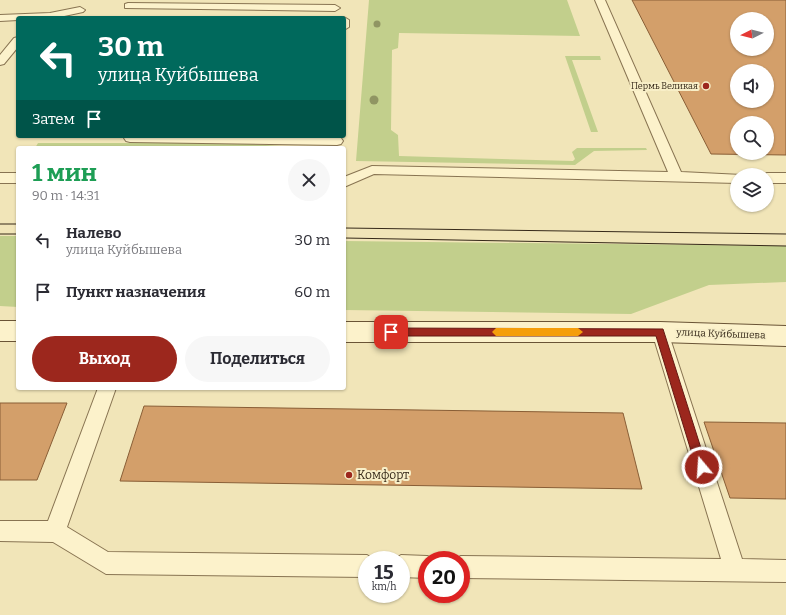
<!DOCTYPE html>
<html lang="ru">
<head>
<meta charset="utf-8">
<style>
  body { margin:0; font-family:Bitter,serif; background:#f7f7f7; color:#2b2b33; height:100vh; display:flex; flex-direction:column; font-size:15px; white-space:nowrap }
  * { box-sizing:border-box; margin:0 }
  p { font-size:13px; color:#7c7c81 }
  .icon { flex:none; width:22px; height:22px; fill:none; stroke:currentColor; stroke-width:2; stroke-linecap:round; stroke-linejoin:round }
  .map { position:relative; flex:1; overflow:hidden }
  .panel { position:absolute; left:16px; top:146px; width:330px; height:244px; display:flex; flex-direction:column; background:#fff; border-radius:4px; box-shadow:0 1px 3px #0004 }
  .panel>* { flex:none }
  .hud { position:absolute; left:16px; top:16px; width:330px; height:122px; border-radius:4px; box-shadow:0 1px 3px #0004; background:#00695c; color:#fff; overflow:hidden }
  .needle { width:26px; rotate:264deg }
  .buttons { position:absolute; left:730px; top:12px; display:grid; gap:8px }
  .buttons a { display:grid; place-items:center; width:44px; height:44px; border-radius:50%; background:#fff; box-shadow:0 1px 3px #0004; font-size:20px }
  .speed { position:absolute; left:358px; top:551px; display:flex; gap:8px; font-size:20px; font-weight:700; text-align:center }
  .speed>* { display:grid; place-content:center; width:52px; height:52px; border-radius:50%; background:#fff; box-shadow:0 1px 3px #0004; line-height:1 }
  .speed small { font-size:10px; font-weight:400 }
  .speed .limit { border:6px solid #d22; background:#fff; color:#111 }
  .pin { position:absolute; display:grid; place-items:center; width:34px; height:34px; color:#fff; margin:-17px; border-radius:8px; box-shadow:0 2px 6px #0006 }
  .me { position:absolute; width:44px; margin:-22px; rotate:342deg; stroke-linejoin:round; filter:drop-shadow(0 0 3px #0008) }
  .turn { display:flex; align-items:center; gap:14px; height:84px; padding:0 16px; font-size:18px }
  .turn .icon { width:52px; height:52px; stroke-width:2.5 }
  .turn b { display:block; font-size:28px; line-height:34px }
  .then { display:flex; align-items:center; height:38px; padding:0 16px; background:#0003; gap:8px; font-size:15px }
  .round { display:grid; place-items:center; flex:none; width:42px; height:42px; border-radius:21px; background:#f7f7f7 }
  .headline { display:flex; align-items:center; justify-content:space-between; height:68px; padding:0 16px }
  h1 { font-size:24px; font-weight:700; line-height:30px; color:#1e9e55 }
  .cta { display:flex; gap:8px; margin-top:auto; padding:8px 16px }
  .cta a { flex:1; height:46px; border-radius:24px; background:#9c271d; color:#fff; font-size:16px; font-weight:700; line-height:46px; text-align:center }
  .cta a+a { background:#f7f7f7; color:#2b2b33 }
  ul { padding:0; list-style:none }
  li { display:flex; align-items:center; gap:12px; height:52px; padding:0 16px }
  li div { flex:1 }
  li b { display:block; font-size:15px }
  li em { font-style:normal }
  .map>svg:first-child { display:block }
  .green { fill:#c2cf8c }
  .building { fill:#d39f6a; stroke:#895e36; fill-rule:evenodd }
  .lines { fill:none; stroke-linecap:round; stroke-linejoin:round }
  .service-casing { stroke:#887452; stroke-width:2 }
  .secondary-casing { stroke:#6a5436; stroke-width:2 }
  .service { fill:#fcf2cb; fill-rule:evenodd }
  .secondary { fill:#fcf2cb; fill-rule:evenodd }
  .tram { stroke:#362919; stroke-width:1 }
  .tree { fill:#909563 }
  .route { fill:#9c271d; stroke:#651913 }
  .slow { fill:#f59e0b }
  .poi-dot { fill:#9c271d; stroke:#f8efc8; stroke-width:1.5 }
  .labels { text-anchor:middle; dominant-baseline:central; stroke-width:4; stroke-linejoin:round; paint-order:stroke }
  .far-poi-label { font-size:9px; fill:#362919; stroke:#f8efc8; text-anchor:end }
  .street-label { font-size:10px; fill:#362919; stroke:#f8efc8 }
  .near-poi-label { font-size:12px; fill:#362919; stroke:#f8efc8; text-anchor:start }
</style>
</head>
<body>
<div class="map">
<svg width="786" height="615" viewBox="0 0 786 615">
  <rect width="100%" height="100%" fill="#f1e5b8"/>
  <path class="green" d="M 369,0 L 567,0 L 580,36 L 399,33 L 398,48 L 392,50 L 391,130 L 398,135 L 399,156 L 573,161 L 575,159 L 572,152 L 577,148 L 646,148 L 647,150 L 594,151 L 575,165 L 356,161 Z
    M 565,56 L 600,56 L 601,60 L 572,60 L 598,132 L 591,132 Z
    M 38,143 L 237,143 L 312,148 L 35,148 Z
    M 0,236 L 18,236 L 18,307 L 0,306 Z
    M 344,241 L 786,246 L 786,282 L 709,285 L 631,314 L 344,310 Z"/>
  <path class="building" d="M 632,0 L 786,0 L 786,155 L 711,154 ZM 737,19 L 767,19 L 767,49 L 737,49 ZM 737,71 L 767,71 L 767,101 L 737,101 ZM 737,123 L 767,123 L 767,153 L 737,153 Z
    M 0,403 L 67,403 L 37,480 L 0,480 Z
    M 144,406 L 623,413 L 642,489 L 120,481 Z
    M 704,422 L 786,423 L 786,499 L 730,498 Z"/>
  <g class="lines">
    <g class="service-casing">
      <path id="service" d="M 595,0 L 605,0 L 681,172 L 742,175 L 737,175 L 737,183 L 374,174 L 344,187 L 344,177 L 372,166 L 668,172 Z
        M 128,3 L 335,5 L 340,8 L 335,11 L 125,8 L 125,4 Z
        M 80,7 L 85,10 L 83,12 L 55,18 L 18,18 L 18,20 L 0,21 L 0,15 L 50,13 Z
        M 344,17 L 349,20 L 349,27 L 344,30 L 344,18 L 340,18 Z
        M 18,37 L 18,47 L 4,64 L 0,65 L 0,55 L 14,38 Z
        M 125,136 L 337,137 L 341,138 L 343,141 L 341,144 L 337,145 L 130,142 L 126,141 L 124,138 Z
        M 0,173 L 18,173 L 18,183 L 0,183 Z
        M 767,173 L 786,173 L 786,183 L 767,183 L 767,175 L 762,175 Z
        M 660,325 L 666,327 L 668,332 L 742,559 L 786,560 L 786,582 L 461,578 L 461,560 L 453,560 L 461,556 L 721,559 L 652,332 L 654,327 Z
        M 98,388 L 116,388 L 67,527 L 108,552 L 367,555 L 375,560 L 367,560 L 367,577 L 106,574 L 53,542 L 0,541 L 0,521 L 48,521 Z
        M 401,555 L 427,556 L 435,559 L 427,560 L 427,578 L 401,577 L 401,560 L 393,560 Z"/>
    </g>
    <g class="secondary-casing">
      <path id="secondary" d="M 0,321 L 18,321 L 18,341 L 0,341 Z
        M 344,322 L 660,322 L 786,326 L 786,346 L 660,342 L 344,342 Z"/>
    </g>
    <use href="#service" class="service"/>
    <use href="#secondary" class="secondary"/>
    <path class="tram" d="M 0,224 L 18,224
      M 344,228 L 786,234
      M 0,234 L 18,234
      M 344,238 L 786,246"/>
  </g>
  <g class="tree">
    <circle cx="377" cy="24" r="3.5"/>
    <circle cx="374" cy="100" r="4.5"/>
  </g>
  <path class="route" d="M 391,328 L 663,329 L 707,467 L 706,471 L 702,473 L 698,471 L 696,467 L 656,336 L 391,336 L 387,332 Z"/>
  <path class="slow" d="M 496,328 L 578,328 L 583,332 L 578,336 L 496,336 L 492,332 Z"/>
  <g class="poi-dot">
    <circle cx="706" cy="86" r="4"/>
    <circle cx="349" cy="475" r="4"/>
  </g>
  <g class="labels">
    <g class="far-poi-label">
      <text x="698" y="86">Пермь Великая</text>
    </g>
    <g class="street-label">
      <text transform="translate(721 334) rotate(2)">улица Куйбышева</text>
    </g>
    <g class="near-poi-label">
      <text x="357" y="475">Комфорт</text>
    </g>
  </g>
</svg>
<div class="buttons">
<a><svg class="needle" viewBox="-14 -14 28 28"><path d="M0-13l5 13h-10z" fill="#e53935"/><path d="M0 13l5-13h-10z" fill="#7c7c81"/></svg></a>
<a><svg class="icon" aria-label="sound" viewBox="0 0 24 24"><path d="M4 9h4l5-4v14l-5-4H4zM17 9q2 3 0 6"/></svg></a>
<a><svg class="icon" aria-label="search" viewBox="0 0 24 24"><circle cx="10" cy="10" r="6"/><path d="M15 15l6 6"/></svg></a>
<a><svg class="icon" aria-label="layers" viewBox="0 0 24 24"><path d="M12 4l9 5-9 5-9-5zM3 14l9 5 9-5"/></svg></a>
</div>
<div class="speed"><div>15<small>km/h</small></div><div class="limit">20</div></div>
<div class="pin" style="left:391px;top:332px;background:#d93025"><svg class="icon" aria-label="arrive" viewBox="0 0 24 24"><path d="M6 21V4h12l-3 4 3 4H6"/></svg></div>
<svg class="me" style="left:702px;top:467px" viewBox="-20 -20 40 40"><circle r="17" fill="#9c271d" stroke="#fff" stroke-width="3"/><path d="M0-11L8 9 0 5-8 9z" fill="#fff"/></svg>
<div class="hud">
<div class="turn"><svg class="icon" aria-label="left" viewBox="0 0 24 24"><path d="M17 20v-9H6M10 6l-5 5 5 5"/></svg><div><b>30 m</b>улица Куйбышева</div></div>
<div class="then">Затем<svg class="icon" aria-label="arrive" viewBox="0 0 24 24"><path d="M6 21V4h12l-3 4 3 4H6"/></svg></div>
</div>
<section class="panel">
<div class="headline"><div><h1>1 мин</h1><p>90 m · 14:31</p></div><a class="round"><svg class="icon" aria-label="close" viewBox="0 0 24 24"><path d="M6 6l12 12M18 6L6 18"/></svg></a></div>
<ul>
<li><svg class="icon" aria-label="left" viewBox="0 0 24 24"><path d="M17 20v-9H6M10 6l-5 5 5 5"/></svg><div><b>Налево</b><p>улица Куйбышева</p></div><em>30 m</em></li>
<li><svg class="icon" aria-label="arrive" viewBox="0 0 24 24"><path d="M6 21V4h12l-3 4 3 4H6"/></svg><div><b>Пункт назначения</b></div><em>60 m</em></li>
</ul>
<div class="cta"><a>Выход</a><a>Поделиться</a></div>
</section>
</div>
</body>
</html>
